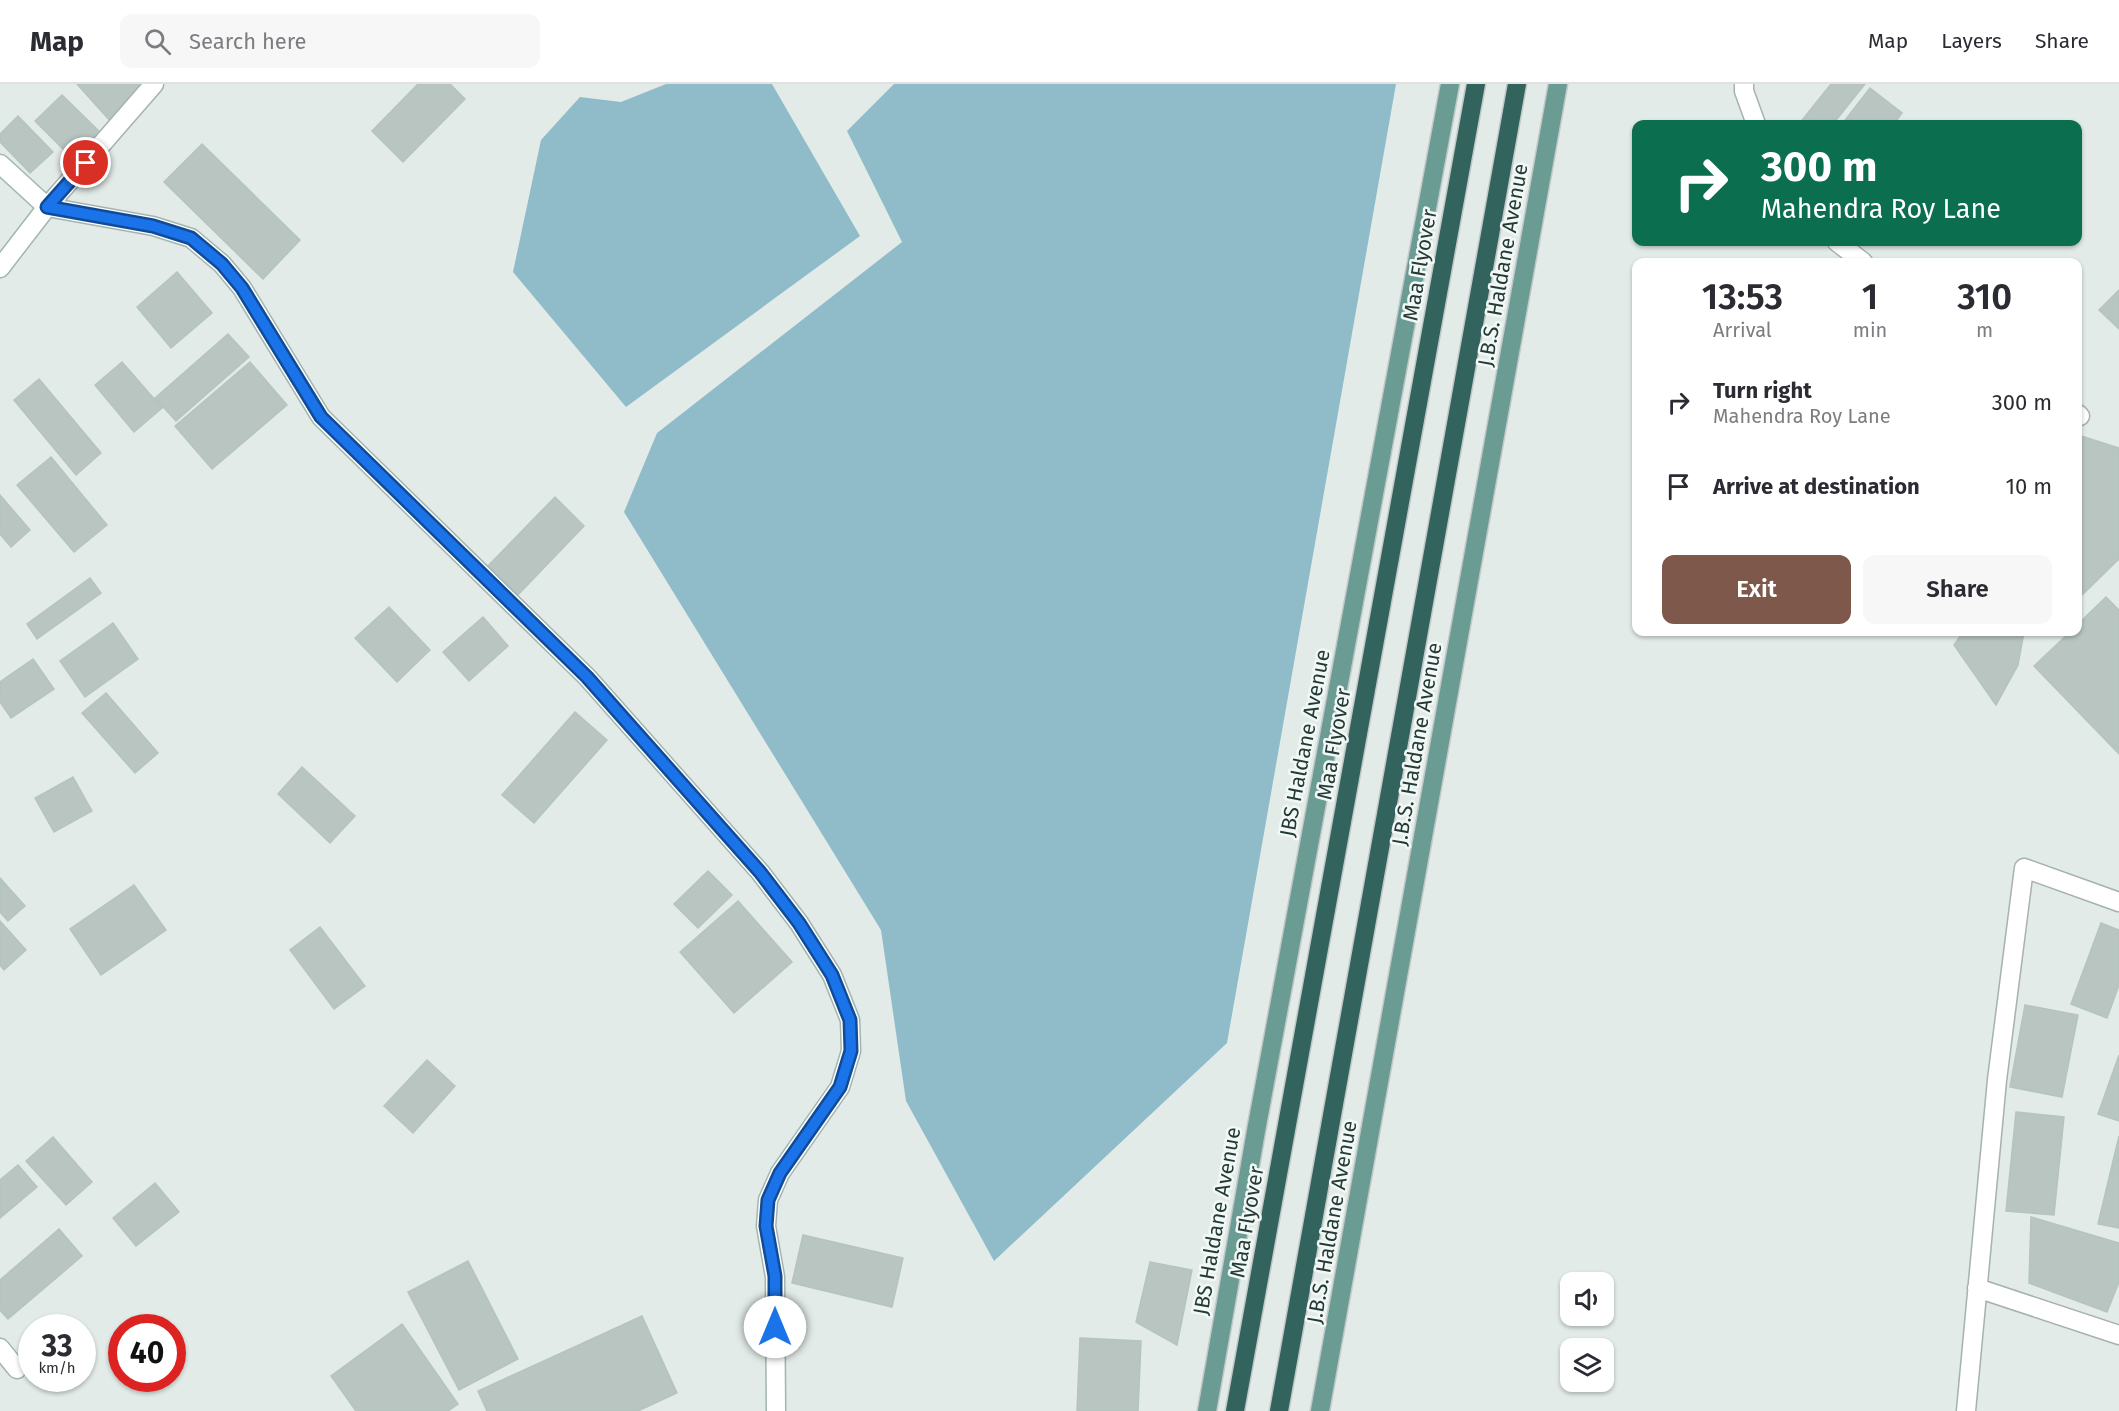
<!DOCTYPE html>
<html lang="en">
<head>
<meta charset="utf-8">
<style>
  body { margin:0; font-family:"Fira Sans",sans-serif; background:#f7f7f7; color:#2b2b33; height:100vh; display:flex; flex-direction:column; font-size:22px; white-space:nowrap }
  * { box-sizing:border-box; margin:0 }
  p { font-size:20px; color:#7c7c81 }
  .icon { flex:none; width:33px; height:33px; fill:none; stroke:currentColor; stroke-width:2; stroke-linecap:round; stroke-linejoin:round }
  .map { position:relative; flex:1; overflow:hidden }
  .sheet { position:absolute; left:1632px; top:174px; width:450px; height:378px; display:flex; flex-direction:column; background:#fff; border-radius:12px; box-shadow:0 2px 4px #0004 }
  .sheet>* { flex:none }
  .hud { position:absolute; left:1632px; top:36px; width:450px; height:126px; border-radius:12px; box-shadow:0 2px 4px #0004; background:#0b6e4f; color:#fff; overflow:hidden }
  .controls { position:absolute; left:1560px; top:1188px; display:grid; gap:12px }
  .controls a { display:grid; place-items:center; width:54px; height:54px; border-radius:12px; background:#fff; box-shadow:0 2px 4px #0004; font-size:30px }
  .speed { position:absolute; left:18px; top:1230px; display:flex; gap:12px; font-size:30px; font-weight:700; text-align:center }
  .speed>* { display:grid; place-content:center; width:78px; height:78px; border-radius:50%; background:#fff; box-shadow:0 2px 4px #0004; line-height:1 }
  .speed small { font-size:15px; font-weight:400 }
  .speed .limit { border:9px solid #d22; background:#fff; color:#111 }
  .pin { position:absolute; display:grid; place-items:center; width:51px; height:51px; color:#fff; margin:-26px; border:3px solid #fff; border-radius:50%; box-shadow:0 2px 6px #0007 }
  .me { position:absolute; width:66px; margin:-33px; rotate:0deg; stroke-linejoin:round; filter:drop-shadow(0 0 4px #0008) }
  .turn { display:flex; align-items:center; gap:21px; height:126px; padding:0 30px; font-size:27px }
  .turn .icon { width:78px; height:78px; stroke-width:2.5 }
  .turn b { display:block; font-size:42px; line-height:51px }
  .eta { display:flex; justify-content:space-evenly; align-items:center; height:102px; text-align:center }
  .eta b { font-size:36px; font-weight:600; line-height:42px }
  .action { display:flex; gap:12px; margin-top:auto; padding:12px 30px }
  .action a { flex:1; height:69px; border-radius:12px; background:#7e584a; color:#fff; font-size:24px; font-weight:600; line-height:69px; text-align:center }
  .action a+a { background:#f7f7f7; color:#2b2b33 }
  ul { padding:0; list-style:none }
  li { display:flex; align-items:center; gap:18px; height:84px; padding:0 30px }
  li div { flex:1 }
  li b { display:block; font-size:22px }
  li em { font-style:normal }
  header { display:flex; align-items:center; gap:36px; box-sizing:border-box; height:84px; padding:0 30px; background:#fff; border-bottom:2px solid #e1e1e2 }
  header strong { font-size:28px }
  nav { display:flex; gap:33px; margin-inline-start:auto; font-size:21px }
  .search { width:420px; height:54px; background:#f7f7f7; display:flex; align-items:center; gap:15px; box-sizing:border-box; padding:0 21px; border-radius:12px; color:#7c7c81; font-size:22px }
  .map>svg:first-child { display:block }
  .water { fill:#90bcca }
  .building { fill:#b8c5c1; stroke:#b5c4bf; stroke-width:1.5 }
  .lines { fill:none; stroke-linecap:round; stroke-linejoin:round }
  .street-casing { stroke:#a5b2af; stroke-width:21 }
  .secondary-casing { stroke:#a2b5b0; stroke-width:21 }
  .primary-casing { stroke:#c2c8c7; stroke-width:21 }
  .highway-casing { stroke:#c2c8c7; stroke-width:21 }
  .street { stroke:#fff; stroke-width:18 }
  .secondary { stroke:#fff; stroke-width:18 }
  .primary { stroke:#6b9c93; stroke-width:18 }
  .highway { stroke:#33635d; stroke-width:18 }
  .route-casing { stroke:#114b97; stroke-width:15 }
  .route { stroke:#1a73e8; stroke-width:10 }
  .labels { text-anchor:middle; dominant-baseline:central; stroke-width:5; stroke-linejoin:round; paint-order:stroke }
  .street-label { font-size:21px; fill:#243a36; stroke:#f2f8f5 }
</style>
</head>
<body>
<header>
<strong>Map</strong>
<div class="search"><svg class="icon" aria-label="search" viewBox="0 0 24 24"><circle cx="10" cy="10" r="6"/><path d="M15 15l6 6"/></svg>Search here</div>
<nav><a>Map</a><a>Layers</a><a>Share</a></nav>
</header>
<div class="map">
<svg width="2119" height="1327" viewBox="0 0 2119 1327">
  <rect width="100%" height="100%" fill="#e2ebe8"/>
  <path class="water" d="M 666,0 L 772,0 L 860,152 L 626,323 L 513,188 L 541,56 L 580,13 L 621,18 Z
    M 894,0 L 1396,0 L 1227,959 L 994,1177 L 906,1017 L 881,846 L 624,428 L 657,349 L 902,158 L 847,47 Z"/>
  <path class="building" d="M 77,0 L 138,0 L 145,8 L 111,38 Z
    M 418,0 L 450,0 L 465,15 L 403,78 L 372,47 Z
    M 1831,0 L 1865,0 L 1833,40 L 1799,40 Z
    M 1870,4 L 1902,29 L 1894,40 L 1842,40 Z
    M 62,11 L 102,50 L 75,77 L 35,37 Z
    M 18,32 L 53,68 L 30,89 L 0,58 L 0,50 Z
    M 202,60 L 300,156 L 263,195 L 164,98 Z
    M 177,188 L 212,229 L 171,264 L 137,223 Z
    M 2119,206 L 2119,245 L 2099,226 Z
    M 228,250 L 249,273 L 176,337 L 155,314 Z
    M 122,278 L 162,324 L 134,348 L 95,301 Z
    M 250,278 L 287,321 L 212,385 L 175,342 Z
    M 39,295 L 101,369 L 76,391 L 14,316 Z
    M 2078,351 L 2119,364 L 2119,475 L 2078,515 Z
    M 51,373 L 107,441 L 74,468 L 17,401 Z
    M 0,411 L 30,446 L 11,463 L 0,450 Z
    M 555,413 L 584,442 L 515,514 L 485,485 Z
    M 90,494 L 101,509 L 37,555 L 27,540 Z
    M 2106,513 L 2119,526 L 2119,670 L 2034,582 L 2070,548 L 2078,548 L 2078,540 Z
    M 389,523 L 430,566 L 397,598 L 355,554 Z
    M 483,533 L 508,562 L 469,597 L 443,568 Z
    M 113,539 L 138,575 L 85,613 L 60,577 Z
    M 1963,548 L 2024,548 L 2018,581 L 1996,621 L 1954,561 Z
    M 33,575 L 54,605 L 11,634 L 0,618 L 0,598 Z
    M 106,609 L 158,669 L 135,689 L 82,629 Z
    M 575,628 L 607,656 L 534,739 L 502,711 Z
    M 302,683 L 355,732 L 330,759 L 278,710 Z
    M 73,693 L 92,727 L 54,748 L 35,714 Z
    M 708,787 L 732,811 L 698,844 L 674,820 Z
    M 0,794 L 25,822 L 8,837 L 0,828 Z
    M 134,801 L 166,846 L 101,891 L 70,845 Z
    M 738,817 L 792,878 L 734,929 L 680,868 Z
    M 0,837 L 26,866 L 4,886 L 0,881 Z
    M 2101,839 L 2119,846 L 2119,901 L 2107,934 L 2071,920 Z
    M 320,843 L 365,902 L 334,925 L 290,866 Z
    M 2025,921 L 2078,931 L 2062,1013 L 2010,1003 Z
    M 2119,971 L 2119,1037 L 2098,1030 Z
    M 427,976 L 455,1002 L 413,1049 L 384,1022 Z
    M 2016,1028 L 2064,1033 L 2054,1131 L 2006,1127 Z
    M 2119,1052 L 2119,1144 L 2098,1140 Z
    M 53,1053 L 92,1098 L 66,1121 L 26,1077 Z
    M 18,1081 L 37,1103 L 0,1134 L 0,1096 Z
    M 155,1099 L 179,1128 L 136,1162 L 113,1134 Z
    M 2031,1133 L 2119,1159 L 2119,1198 L 2107,1228 L 2029,1199 Z
    M 59,1145 L 82,1172 L 8,1235 L 0,1226 L 0,1196 Z
    M 803,1151 L 903,1174 L 892,1223 L 792,1199 Z
    M 468,1177 L 518,1275 L 459,1306 L 408,1208 Z
    M 1150,1178 L 1192,1186 L 1177,1261 L 1136,1238 Z
    M 642,1232 L 677,1309 L 638,1327 L 487,1327 L 478,1307 Z
    M 402,1240 L 458,1320 L 448,1327 L 356,1327 L 331,1292 Z
    M 1080,1254 L 1141,1257 L 1138,1327 L 1077,1327 Z"/>
  <g class="lines">
    <g class="street-casing">
      <path id="street" d="M 1744,0 L 1744,7 L 1756,40
        M 47,123 L 154,0
        M 1837,158 L 1863,178
        M 2078,330 L 2080,332
        M 1977,1204 L 2119,1251
        M 0,1264 L 17,1285
        M 1966,1327 L 1997,996 L 2024,784 L 2119,818"/>
    </g>
    <g class="secondary-casing">
      <path id="secondary" d="M 0,80 L 47,123
        M 47,123 L 153,142 L 191,154 L 222,180 L 242,204 L 321,333 L 587,593 L 760,788 L 799,839 L 832,891 L 850,936 L 851,967 L 840,1003 L 780,1089 L 768,1116 L 766,1142 L 775,1193 L 776,1327
        M 0,184 L 47,123"/>
    </g>
    <g class="primary-casing">
      <path id="primary" d="M 1207,1327 L 1256,1047 L 1450,0
        M 1320,1327 L 1558,0"/>
    </g>
    <g class="highway-casing">
      <path id="highway" d="M 1235,1327 L 1476,0
        M 1279,1327 L 1517,0"/>
    </g>
    <use href="#street" class="street"/>
    <use href="#secondary" class="secondary"/>
    <use href="#primary" class="primary"/>
    <use href="#highway" class="highway"/>
  </g>
  <g class="lines">
    <g class="route-casing">
      <path id="route" d="M 86,79 L 47,123 L 153,142 L 191,154 L 222,180 L 242,204 L 321,333 L 587,593 L 760,788 L 799,839 L 832,891 L 850,936 L 851,967 L 840,1003 L 780,1089 L 768,1116 L 766,1142 L 775,1192 L 775,1243"/>
    </g>
    <use href="#route" class="route"/>
  </g>
  <g class="labels">
    <g class="street-label">
      <text transform="translate(1420 181) rotate(-80)">Maa Flyover</text>
      <text transform="translate(1503 181) rotate(-80)">J.B.S. Haldane Avenue</text>
      <text transform="translate(1305 659) rotate(-79)">JBS Haldane Avenue</text>
      <text transform="translate(1334 660) rotate(-80)">Maa Flyover</text>
      <text transform="translate(1417 660) rotate(-80)">J.B.S. Haldane Avenue</text>
      <text transform="translate(1217 1137) rotate(-80)">JBS Haldane Avenue</text>
      <text transform="translate(1247 1138) rotate(-80)">Maa Flyover</text>
      <text transform="translate(1332 1138) rotate(-80)">J.B.S. Haldane Avenue</text>
    </g>
  </g>
</svg>
<div class="controls">
<a><svg class="icon" aria-label="sound" viewBox="0 0 24 24"><path d="M4 9h4l5-4v14l-5-4H4zM17 9q2 3 0 6"/></svg></a>
<a><svg class="icon" aria-label="layers" viewBox="0 0 24 24"><path d="M12 4l9 5-9 5-9-5zM3 14l9 5 9-5"/></svg></a>
</div>
<div class="speed"><div>33<small>km/h</small></div><div class="limit">40</div></div>
<div class="pin" style="left:86px;top:79px;background:#d93025"><svg class="icon" aria-label="arrive" viewBox="0 0 24 24"><path d="M6 21V4h12l-3 4 3 4H6"/></svg></div>
<svg class="me" style="left:775px;top:1243px" viewBox="-20 -20 40 40"><circle r="19" fill="#fff"/><path d="M0-13L10 11 0 6-10 11z" fill="#1a73e8"/></svg>
<div class="hud">
<div class="turn"><svg class="icon" aria-label="right" viewBox="0 0 24 24"><path d="M7 20v-9h11M14 6l5 5-5 5"/></svg><div><b>300 m</b>Mahendra Roy Lane</div></div>
</div>
<section class="sheet">
<div class="eta">
<div><b>13:53</b><p>Arrival</p></div>
<div><b>1</b><p>min</p></div>
<div><b>310</b><p>m</p></div>
</div>
<ul>
<li><svg class="icon" aria-label="right" viewBox="0 0 24 24"><path d="M7 20v-9h11M14 6l5 5-5 5"/></svg><div><b>Turn right</b><p>Mahendra Roy Lane</p></div><em>300 m</em></li>
<li><svg class="icon" aria-label="arrive" viewBox="0 0 24 24"><path d="M6 21V4h12l-3 4 3 4H6"/></svg><div><b>Arrive at destination</b></div><em>10 m</em></li>
</ul>
<div class="action"><a>Exit</a><a>Share</a></div>
</section>
</div>
</body>
</html>
